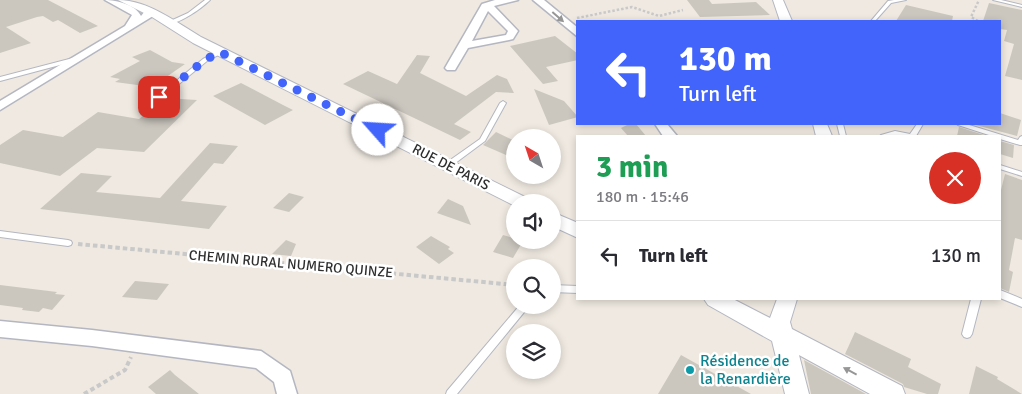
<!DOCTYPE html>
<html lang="en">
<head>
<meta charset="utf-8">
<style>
  body { margin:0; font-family:Signika,sans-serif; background:#f2f2f3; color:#2b2b33; height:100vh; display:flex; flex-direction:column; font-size:19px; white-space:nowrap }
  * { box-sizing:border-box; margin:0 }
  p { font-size:16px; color:#7c7c81 }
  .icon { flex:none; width:28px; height:28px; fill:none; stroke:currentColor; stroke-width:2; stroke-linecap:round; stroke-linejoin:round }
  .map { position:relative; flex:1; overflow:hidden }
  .drawer { position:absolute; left:576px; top:135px; width:425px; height:165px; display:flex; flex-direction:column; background:#fff; border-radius:0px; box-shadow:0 2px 8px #0003 }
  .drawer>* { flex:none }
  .top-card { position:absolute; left:576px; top:20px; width:425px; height:105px; border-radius:0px; box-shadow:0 2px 8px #0003; background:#4264fb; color:#fff; overflow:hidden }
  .needle { width:32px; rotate:321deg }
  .fabs { position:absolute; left:506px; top:129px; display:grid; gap:10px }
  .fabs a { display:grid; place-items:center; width:55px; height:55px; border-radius:50%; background:#fff; box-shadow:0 2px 8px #0003; font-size:25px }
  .pin { position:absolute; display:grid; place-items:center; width:42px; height:42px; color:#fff; margin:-21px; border-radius:10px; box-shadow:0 2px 8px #0006 }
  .me { position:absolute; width:55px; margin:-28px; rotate:296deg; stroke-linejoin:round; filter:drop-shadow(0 0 4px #0008) }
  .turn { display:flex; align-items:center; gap:18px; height:105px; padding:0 20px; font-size:22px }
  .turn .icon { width:65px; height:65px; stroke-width:2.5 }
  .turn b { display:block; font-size:35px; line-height:42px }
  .round { display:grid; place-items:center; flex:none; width:52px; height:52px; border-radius:26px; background:#f2f2f3 }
  .summary { display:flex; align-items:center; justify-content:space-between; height:85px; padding:0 20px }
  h1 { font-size:30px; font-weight:700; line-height:38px; color:#1e9e55 }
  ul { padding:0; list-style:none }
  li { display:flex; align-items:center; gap:15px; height:70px; padding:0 20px; border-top:1px solid #e1e1e2 }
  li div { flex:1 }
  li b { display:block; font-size:19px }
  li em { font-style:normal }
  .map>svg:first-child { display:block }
  .building { fill:#cbc7bf }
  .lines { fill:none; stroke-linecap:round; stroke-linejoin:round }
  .service-casing { stroke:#b4b7c1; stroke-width:2 }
  .minor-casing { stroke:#b4b7c1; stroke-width:3 }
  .tertiary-casing { stroke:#b4b7c1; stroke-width:2 }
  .path-far1 { stroke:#c9c9c9; stroke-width:2.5; stroke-dasharray:2.5 2; stroke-linecap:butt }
  .path { stroke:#c9c9c9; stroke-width:4; stroke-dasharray:4.5 3; stroke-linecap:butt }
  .service { fill:#fff; fill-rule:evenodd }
  .minor { fill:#fff; fill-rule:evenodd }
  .tertiary { fill:#fff; fill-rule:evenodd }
  .oneway { fill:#969696 }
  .route { stroke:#4264fb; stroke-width:9; stroke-dasharray:0 16.2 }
  .culture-dot { fill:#0f9aa8; stroke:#fff; stroke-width:2 }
  .labels { text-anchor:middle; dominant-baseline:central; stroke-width:5; stroke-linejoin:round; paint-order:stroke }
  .street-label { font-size:14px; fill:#2e2e2e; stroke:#fff }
  .near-culture-label { font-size:16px; fill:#0d838f; stroke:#fff; text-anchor:start }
</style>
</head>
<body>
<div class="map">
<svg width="1022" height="394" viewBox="0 0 1022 394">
  <rect width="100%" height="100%" fill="#efe9e1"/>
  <path class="building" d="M 0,0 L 48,0 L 98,26 L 80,33 L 58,20 L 53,22 L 43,16 L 37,17 L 6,27 L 31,43 L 0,53 Z
    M 687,0 L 709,0 L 712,4 L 756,2 L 770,15 L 700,17 Z
    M 989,3 L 1022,10 L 1022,80 L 1005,76 L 1014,44 L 1004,41 L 1007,30 L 1000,29 L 1000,21 L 983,21 Z
    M 906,5 L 953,16 L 952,21 L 896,21 Z
    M 555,36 L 578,54 L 578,60 L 546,67 L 558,81 L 543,84 L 510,46 Z
    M 150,50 L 172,62 L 185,64 L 152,87 L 115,82 L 120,79 L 110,77 L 140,61 L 132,57 Z
    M 417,55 L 430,56 L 420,73 L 466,96 L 497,75 L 507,79 L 514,93 L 496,92 L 454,124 L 471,132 L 460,140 L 343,84 L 368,71 L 397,84 Z
    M 241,83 L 283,105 L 293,110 L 265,125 L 213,96 Z
    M 534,89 L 564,101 L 578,117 L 549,125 Z
    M 165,98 L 197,100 L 144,152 L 97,148 L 60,176 L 0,163 L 0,145 L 23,130 L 63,137 L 98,112 L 139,119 Z
    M 1000,113 L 1021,120 L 1017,136 L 972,124 L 1000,124 Z
    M 629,124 L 636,124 L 646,136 L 628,136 L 621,128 Z
    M 959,127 L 987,136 L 957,136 Z
    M 496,132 L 515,141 L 515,159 L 483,145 Z
    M 1000,141 L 1014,145 L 1013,158 L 1000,154 Z
    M 210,143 L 238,146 L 223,164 L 214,163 L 181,201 L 227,206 L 209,229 L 40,209 L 81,173 L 112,176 L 96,192 L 160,198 Z
    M 1005,174 L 1022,180 L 1022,240 L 1015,238 L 1009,270 L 1013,272 L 1009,292 L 1000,288 L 1000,194 Z
    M 289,193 L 304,197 L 289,212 L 273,208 Z
    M 448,199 L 463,206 L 471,225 L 437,213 Z
    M 503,235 L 523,241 L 513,258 L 493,252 Z
    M 431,236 L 450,247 L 448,249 L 454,253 L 439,264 L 416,247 Z
    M 286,240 L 296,244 L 291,256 L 272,254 Z
    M 135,281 L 169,284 L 157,300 L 122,297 Z
    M 0,285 L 57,292 L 55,294 L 65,295 L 52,310 L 43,308 L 39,312 L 22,310 L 23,308 L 0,305 Z
    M 855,332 L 911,359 L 908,367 L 941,384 L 938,394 L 927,394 L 904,387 L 903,384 L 845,354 Z
    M 681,355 L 751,394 L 658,394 Z
    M 804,360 L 866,394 L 811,394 Z
    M 976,366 L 998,377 L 997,379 L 1022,394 L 969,394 Z
    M 170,370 L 175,375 L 199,394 L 156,394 L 148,387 Z"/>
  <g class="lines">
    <g class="service-casing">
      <path id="service" d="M 205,0 L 210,0 C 202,8 176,27 166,23 L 188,13 Z
        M 894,0 L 906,0 L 891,3 L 875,21 L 871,21 L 888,1 Z
        M 993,0 L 1001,0 L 1022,5 L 1022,7 Z
        M 220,50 L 223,52 L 222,53 L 207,61 L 146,111 L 142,111 L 142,109 L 203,59 Z
        M 73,58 L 76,60 L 75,61 L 0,81 L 0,77 Z
        M 503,101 L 506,103 L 485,141 L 450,167 L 446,167 L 444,165 L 446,163 L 480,139 L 500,103 Z
        M 837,124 L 843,124 L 846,136 L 840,136 Z
        M 917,124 L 923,124 L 916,136 L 895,135 L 880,136 L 881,135 L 895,131 L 910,134 Z
        M 957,124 L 966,124 L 1018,140 L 1020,137 L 1022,136 L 1022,145 L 1020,145 L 1000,139 L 1000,136 L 992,136 L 958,125 Z
        M 1000,165 L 1022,172 L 1022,176 L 1000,169 Z
        M 0,231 L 68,240 L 71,241 L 72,243 L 71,245 L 68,246 L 0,237 Z
        M 552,285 L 578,286 L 578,293 L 552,292 Z
        M 1000,290 L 1022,299 L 1022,307 L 1000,298 Z
        M 971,299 L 981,299 L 972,334 L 970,337 L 967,338 L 964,337 L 962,334 Z
        M 520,305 L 530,305 L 457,394 L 446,394 L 447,391 Z"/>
    </g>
    <g class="minor-casing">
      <path id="minor" d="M 105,0 C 117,0 136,5 141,16 L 145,11 L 151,11 L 153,16 L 0,110 L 0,101 L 125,26 L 132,15 Z
        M 495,0 L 518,0 L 494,6 L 518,31 L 513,39 L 509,40 L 468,48 L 455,70 L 447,70 L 445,68 L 482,4 ZM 488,11 L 508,31 L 506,35 L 472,41 Z
        M 533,0 L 544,0 L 578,28 L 578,37 Z
        M 655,124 L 667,124 L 677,136 L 663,136 Z
        M 0,321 L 92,330 L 261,351 L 290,371 L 297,394 L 277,394 L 274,382 L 256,368 L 92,346 L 0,337 Z"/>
    </g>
    <g class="tertiary-casing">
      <path id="tertiary" d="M 118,0 C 148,0 176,22 201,37 L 527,198 L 530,202 L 515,202 L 515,206 L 193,43 L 152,17 Z
        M 773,0 L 783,0 L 792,21 L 780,21 Z
        M 813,124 L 827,124 L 832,136 L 816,136 Z
        M 552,212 L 578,223 L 578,238 L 552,226 Z
        M 704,299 L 733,299 L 770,318 L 777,299 L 797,299 L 790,322 L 792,329 L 902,386 L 905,394 L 870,394 L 799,355 L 809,394 L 785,394 L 772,341 L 708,305 Z"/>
    </g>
    <path class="path-far1" d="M 577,18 L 632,7 L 659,16 L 683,10
      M 978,21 L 971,17 L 979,0"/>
    <path class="path" d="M 78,244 L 515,285
      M 84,394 L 125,370 L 131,357"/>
    <use href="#service" class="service"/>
    <use href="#minor" class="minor"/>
    <use href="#tertiary" class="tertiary"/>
  </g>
  <defs><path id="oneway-solid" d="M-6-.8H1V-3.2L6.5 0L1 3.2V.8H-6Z" transform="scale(1.25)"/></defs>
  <g class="oneway">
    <use href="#oneway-solid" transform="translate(558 17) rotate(41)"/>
    <use href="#oneway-solid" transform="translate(850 371) rotate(-152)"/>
  </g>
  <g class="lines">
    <path class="route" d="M 159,97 L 205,60 L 220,52 L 378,130"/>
  </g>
  <circle class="culture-dot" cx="690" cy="370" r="5"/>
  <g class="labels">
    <g class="street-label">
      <text transform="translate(451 167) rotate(27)">RUE DE PARIS</text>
      <text transform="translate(291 264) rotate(5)">CHEMIN RURAL NUMERO QUINZE</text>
    </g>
    <g class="near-culture-label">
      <text x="700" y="361">Résidence de<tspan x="700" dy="18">la Renardière</tspan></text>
    </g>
  </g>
</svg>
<div class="fabs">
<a><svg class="needle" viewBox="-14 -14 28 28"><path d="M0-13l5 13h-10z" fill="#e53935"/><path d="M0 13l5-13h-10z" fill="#7c7c81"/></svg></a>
<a><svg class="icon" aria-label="sound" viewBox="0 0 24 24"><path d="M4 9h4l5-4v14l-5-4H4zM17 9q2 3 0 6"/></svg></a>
<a><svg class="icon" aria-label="search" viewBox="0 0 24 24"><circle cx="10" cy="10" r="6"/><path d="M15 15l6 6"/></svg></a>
<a><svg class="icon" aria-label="layers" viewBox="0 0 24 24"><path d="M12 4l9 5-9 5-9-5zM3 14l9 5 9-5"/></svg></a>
</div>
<div class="pin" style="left:159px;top:97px;background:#d93025"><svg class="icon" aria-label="arrive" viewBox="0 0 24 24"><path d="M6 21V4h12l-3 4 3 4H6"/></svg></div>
<svg class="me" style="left:378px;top:130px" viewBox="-20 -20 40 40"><circle r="19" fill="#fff"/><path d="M0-13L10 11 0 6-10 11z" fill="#4264fb"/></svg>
<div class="top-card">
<div class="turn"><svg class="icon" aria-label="left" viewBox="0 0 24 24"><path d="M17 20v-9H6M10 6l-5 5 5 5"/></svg><div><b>130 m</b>Turn left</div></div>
</div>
<section class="drawer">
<div class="summary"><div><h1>3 min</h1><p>180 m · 15:46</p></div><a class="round" style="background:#d93025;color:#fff"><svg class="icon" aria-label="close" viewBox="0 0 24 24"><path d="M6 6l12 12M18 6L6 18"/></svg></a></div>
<ul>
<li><svg class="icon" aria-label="left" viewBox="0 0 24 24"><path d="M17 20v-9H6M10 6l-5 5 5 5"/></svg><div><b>Turn left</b></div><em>130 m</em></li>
</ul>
</section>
</div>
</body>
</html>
